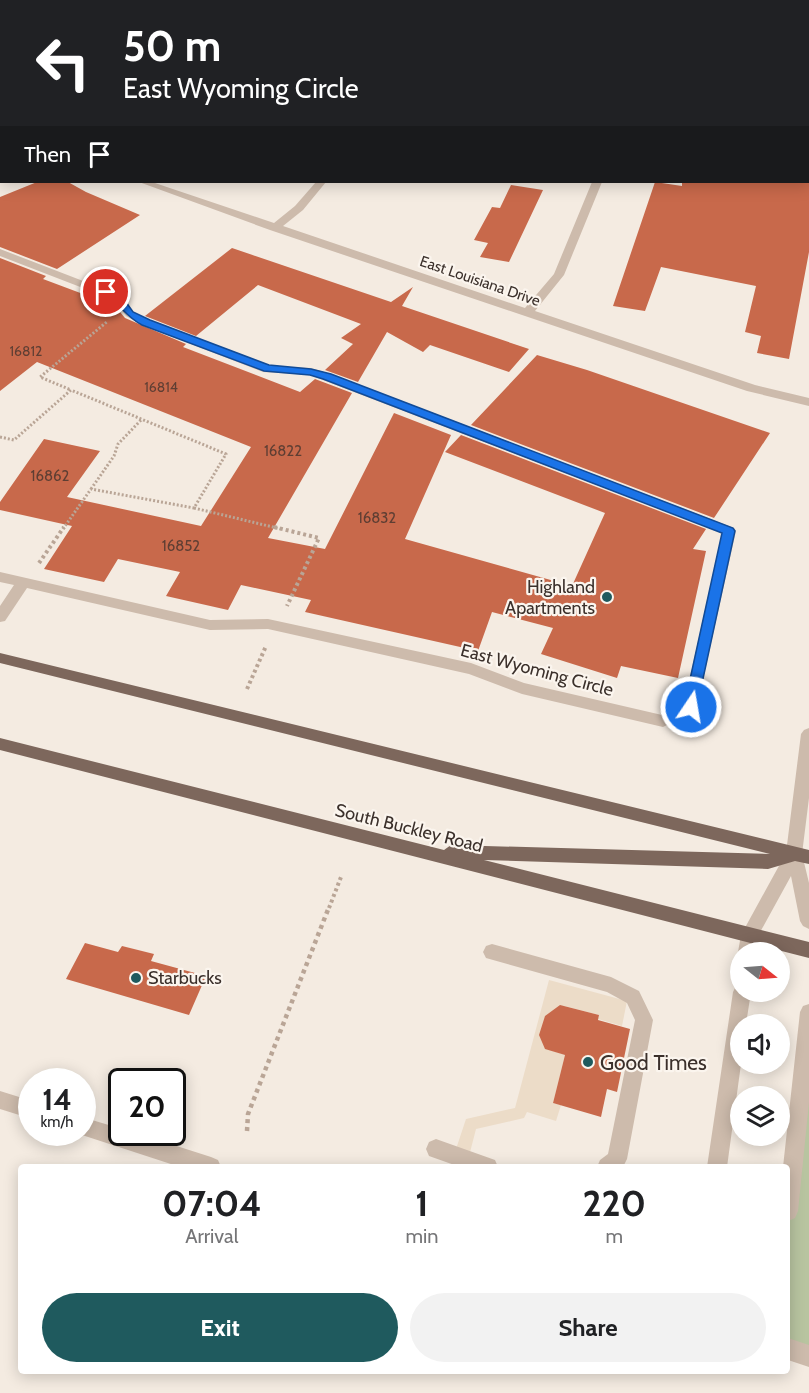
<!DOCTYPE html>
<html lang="en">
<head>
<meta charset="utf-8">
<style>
  body { margin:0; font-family:Cabin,sans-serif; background:#f2f2f2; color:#202124; height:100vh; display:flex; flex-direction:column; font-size:22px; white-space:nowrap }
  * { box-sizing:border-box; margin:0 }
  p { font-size:20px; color:#757577 }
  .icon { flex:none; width:33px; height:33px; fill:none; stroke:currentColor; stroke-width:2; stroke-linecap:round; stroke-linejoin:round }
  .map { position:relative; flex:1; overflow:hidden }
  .details { position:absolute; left:18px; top:1164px; width:772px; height:210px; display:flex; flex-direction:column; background:#fff; border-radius:6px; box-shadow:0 3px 15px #0003 }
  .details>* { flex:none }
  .hud { position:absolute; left:0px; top:0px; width:810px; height:183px; box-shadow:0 3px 15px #0003; background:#202124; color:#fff; overflow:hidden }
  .needle { width:39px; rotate:107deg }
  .fabs { position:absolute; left:730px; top:942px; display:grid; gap:12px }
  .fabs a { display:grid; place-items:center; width:60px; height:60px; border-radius:50%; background:#fff; box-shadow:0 3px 15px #0003; font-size:30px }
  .speed { position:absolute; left:18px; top:1068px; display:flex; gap:12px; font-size:30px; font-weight:700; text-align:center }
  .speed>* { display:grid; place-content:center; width:78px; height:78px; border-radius:50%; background:#fff; box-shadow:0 3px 15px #0003; line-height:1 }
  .speed small { font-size:15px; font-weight:400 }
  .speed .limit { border:3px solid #111; border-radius:9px; background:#fff; color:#111 }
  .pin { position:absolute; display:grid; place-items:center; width:51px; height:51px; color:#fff; margin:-26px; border:3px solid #fff; border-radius:50%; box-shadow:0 2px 6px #0007 }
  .me { position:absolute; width:66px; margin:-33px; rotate:12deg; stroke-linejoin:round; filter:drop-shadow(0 0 4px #0008) }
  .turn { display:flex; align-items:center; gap:21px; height:126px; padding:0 24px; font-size:27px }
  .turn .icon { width:78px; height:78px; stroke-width:2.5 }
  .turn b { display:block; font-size:42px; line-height:51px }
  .then { display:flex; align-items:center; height:57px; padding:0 24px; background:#0003; gap:12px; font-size:22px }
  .eta { display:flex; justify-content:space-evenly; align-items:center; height:102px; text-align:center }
  .eta b { font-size:36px; font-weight:700; line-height:42px }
  .primary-button { display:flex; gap:12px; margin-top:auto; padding:12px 24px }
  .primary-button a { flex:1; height:69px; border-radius:36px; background:#1f5a5e; color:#fff; font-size:24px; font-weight:700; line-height:69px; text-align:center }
  .primary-button a+a { background:#f2f2f2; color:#202124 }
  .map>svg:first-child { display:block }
  .green { fill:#b8c4a0 }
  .plaza { fill:#ecdcc8 }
  .building { fill:#c8694b }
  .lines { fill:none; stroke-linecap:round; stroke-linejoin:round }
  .path-far3 { stroke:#b9a596; stroke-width:2; stroke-dasharray:1.5 1.5; stroke-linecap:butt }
  .path-far2 { stroke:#b9a596; stroke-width:3; stroke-dasharray:2 2; stroke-linecap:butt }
  .path-far1 { stroke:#b9a596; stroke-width:4; stroke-dasharray:3 3; stroke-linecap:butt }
  .path { stroke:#b9a596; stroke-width:4.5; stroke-dasharray:4 4; stroke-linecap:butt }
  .minor { fill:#cdbbac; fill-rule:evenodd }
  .major { fill:#7d675c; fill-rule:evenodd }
  .route { fill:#1a73e8; stroke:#114b97; stroke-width:1.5 }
  .poi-dot { fill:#1f5a5e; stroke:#fbf5ee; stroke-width:2 }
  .labels { text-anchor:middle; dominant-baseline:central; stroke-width:4.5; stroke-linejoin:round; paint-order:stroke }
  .far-number-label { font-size:14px; fill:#5e3e33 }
  .far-street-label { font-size:15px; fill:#3b302b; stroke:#fbf5ee }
  .number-label { font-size:15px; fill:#5e3e33 }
  .poi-label { font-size:18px; fill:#3b302b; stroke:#fbf5ee; text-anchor:end }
  .street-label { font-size:18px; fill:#3b302b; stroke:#fbf5ee }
  .near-poi-label { font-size:21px; fill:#3b302b; stroke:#fbf5ee; text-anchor:start }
</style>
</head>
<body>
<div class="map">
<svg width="809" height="1393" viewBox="0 0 809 1393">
  <rect width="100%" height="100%" fill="#f4ebe1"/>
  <path class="green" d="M 809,1012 L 809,1356 L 788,1349 L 788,1213 Z"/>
  <path class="plaza" d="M 549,980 L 627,1001 L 622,1026 L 598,1019 L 599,1015 L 564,1006 L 553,1051 L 565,1055 L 553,1103 L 561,1105 L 556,1121 L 527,1112 L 524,1118 L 476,1129 L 468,1160 L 454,1155 L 466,1119 L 515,1108 Z"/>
  <path class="building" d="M 37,182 L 68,182 L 86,192 L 140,215 L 57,269 L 0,247 L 0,197 Z
    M 655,182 L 682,186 L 682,182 L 809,182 L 809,252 L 789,359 L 757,353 L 761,336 L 745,332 L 756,286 L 661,267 L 645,311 L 613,306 Z
    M 511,185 L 543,190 L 509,262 L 480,257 L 488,243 L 474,240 L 492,207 L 500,208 Z
    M 232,248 L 391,302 L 413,287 L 402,306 L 529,349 L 509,372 L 430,345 L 423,352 L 387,332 L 358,382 L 325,370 L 353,344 L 341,338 L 361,324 L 258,285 L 196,336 L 145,316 Z
    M 0,258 L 46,276 L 43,279 L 115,306 L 125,318 L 186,344 L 183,347 L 300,392 L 315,379 L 352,393 L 268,538 L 325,549 L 394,413 L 451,435 L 405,539 L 572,586 L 605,513 L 445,452 L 461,435 L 706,529 L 693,549 L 706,551 L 678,678 L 621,666 L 617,678 L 541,654 L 553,628 L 492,612 L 478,651 L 305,612 L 311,600 L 241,585 L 228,610 L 166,596 L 180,572 L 118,559 L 104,582 L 44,569 L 72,526 L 0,510 L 0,502 L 44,439 L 100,451 L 67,497 L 201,526 L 251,447 L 37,362 L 0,391 Z
    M 537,355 L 587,370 L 770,433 L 714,518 L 471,425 Z
    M 85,943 L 118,952 L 122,946 L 154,954 L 151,961 L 206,976 L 189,1015 L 66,979 Z
    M 560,1005 L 599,1015 L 598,1020 L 630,1029 L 617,1092 L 607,1089 L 601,1117 L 553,1103 L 565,1055 L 545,1049 L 539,1035 L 545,1016 Z"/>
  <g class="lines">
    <path class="path-far3" d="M 161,2 L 169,0"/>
    <path class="path-far2" d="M 0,437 L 14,440 L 71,390 L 40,377 L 108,321
      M 91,489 L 114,456 L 118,444 L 142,419
      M 194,508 L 281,529
      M 63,529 L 91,489 L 194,508 L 226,454 L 71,390"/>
    <path class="path-far1" d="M 274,527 L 319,538 L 287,606
      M 39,563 L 64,527
      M 247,689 L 266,646
      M 329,908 L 341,877"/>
    <path class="path" d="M 247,1131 L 248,1114 L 329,907"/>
    <path class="minor" d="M 440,0 L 454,0 L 438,2 Z
      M 471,0 L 480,0 L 481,2 L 472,2 Z
      M 714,0 L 723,0 L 724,2 L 715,2 Z
      M 808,58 L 809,58 L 809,64 L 808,64 Z
      M 139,182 L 152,182 L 274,223 L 295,206 L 316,182 L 326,182 L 303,210 L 283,226 L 525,308 L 554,274 L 592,182 L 602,182 L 564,275 L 535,311 L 755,385 L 809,398 L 809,406 L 747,391 L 270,230 Z
      M 0,249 L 122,296 L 134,312 L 150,321 L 269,366 L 311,368 L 331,374 L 734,528 L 736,531 L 696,711 L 663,727 L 522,694 L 469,674 L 268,629 L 210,630 L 27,588 L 5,621 L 0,622 L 0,606 L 14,585 L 0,582 L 0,572 L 210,620 L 268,619 L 471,663 L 524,683 L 662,715 L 684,704 L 722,533 L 323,380 L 310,375 L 263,372 L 142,325 L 126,316 L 114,300 L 0,256 Z
      M 809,728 L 809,798 L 802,854 L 809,883 L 809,929 L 803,926 L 800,921 L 791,876 L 758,936 L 756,952 L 741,952 L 741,958 L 738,952 L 741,935 L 786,853 L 801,734 L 804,730 Z
      M 492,944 L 611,977 L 639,991 L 653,1020 L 627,1159 L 623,1167 L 597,1167 L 600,1160 L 608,1154 L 635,1020 L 627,1003 L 607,992 L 486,958 L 483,952 L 486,946 Z
      M 741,984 L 741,992 L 751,992 L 746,1024 L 741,1024 L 741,1064 L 727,1167 L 707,1167 L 733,992 L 736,986 Z
      M 809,1004 L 809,1102 L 798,1211 L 795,1218 L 788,1221 L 788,1167 L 783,1167 L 800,1012 L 803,1006 Z
      M 0,1091 L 32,1101 L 32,1119 L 0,1109 Z
      M 82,1117 L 122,1129 L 122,1132 L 133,1132 L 211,1157 L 218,1160 L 221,1167 L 180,1167 L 82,1135 L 75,1132 L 82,1132 Z
      M 436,1139 L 495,1160 L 498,1167 L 460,1167 L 429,1156 L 426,1149 L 429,1142 Z
      M 788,1338 L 809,1345 L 809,1367 L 788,1360 Z"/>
    <path class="major" d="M 0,653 L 809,850 L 809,864 L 795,861 L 768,869 L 484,860 L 809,942 L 809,958 L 0,750 L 0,738 L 444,850 L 451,845 L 770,854 L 0,663 Z"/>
  </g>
  <path class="route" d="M 103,290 L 121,295 L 133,312 L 150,320 L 269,365 L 311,369 L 331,374 L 733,528 L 735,531 L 696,711 L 686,711 L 684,707 L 722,533 L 323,379 L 310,375 L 264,371 L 142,325 C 123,315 120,302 103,295 Z"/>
  <g class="poi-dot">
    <circle cx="607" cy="597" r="6"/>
    <circle cx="136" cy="978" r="6"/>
    <circle cx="588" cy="1062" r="6"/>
  </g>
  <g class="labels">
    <g class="far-number-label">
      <text x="26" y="351">16812</text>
      <text x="161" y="387">16814</text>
    </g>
    <g class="far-street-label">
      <text transform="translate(480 281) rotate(19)">East Louisiana Drive</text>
    </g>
    <g class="number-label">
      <text x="283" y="451">16822</text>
      <text x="50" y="476">16862</text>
      <text x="377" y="518">16832</text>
      <text x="181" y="546">16852</text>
    </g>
    <g class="poi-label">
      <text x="595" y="587">Highland<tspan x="595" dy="21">Apartments</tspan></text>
      <text x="148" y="978" text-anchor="start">Starbucks</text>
    </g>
    <g class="street-label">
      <text transform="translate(537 670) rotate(15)">East Wyoming Circle</text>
      <text transform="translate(409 828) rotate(14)">South Buckley Road</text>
    </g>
    <g class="near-poi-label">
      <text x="600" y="1062">Good Times</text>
    </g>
  </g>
</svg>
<div class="fabs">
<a><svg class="needle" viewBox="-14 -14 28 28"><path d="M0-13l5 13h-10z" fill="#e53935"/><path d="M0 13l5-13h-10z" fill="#757577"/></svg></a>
<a><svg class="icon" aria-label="sound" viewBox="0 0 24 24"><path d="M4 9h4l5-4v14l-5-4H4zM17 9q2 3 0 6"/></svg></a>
<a><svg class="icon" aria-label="layers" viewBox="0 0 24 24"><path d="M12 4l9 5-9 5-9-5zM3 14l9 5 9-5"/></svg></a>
</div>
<div class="speed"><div>14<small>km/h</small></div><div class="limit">20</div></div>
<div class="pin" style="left:106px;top:292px;background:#d93025"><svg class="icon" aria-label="arrive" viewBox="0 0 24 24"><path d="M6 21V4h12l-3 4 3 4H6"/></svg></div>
<svg class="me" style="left:691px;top:707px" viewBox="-20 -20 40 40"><circle r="17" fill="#1a73e8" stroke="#fff" stroke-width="3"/><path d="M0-11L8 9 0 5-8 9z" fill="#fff"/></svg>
<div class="hud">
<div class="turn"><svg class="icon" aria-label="left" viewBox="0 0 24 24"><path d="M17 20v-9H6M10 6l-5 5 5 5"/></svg><div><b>50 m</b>East Wyoming Circle</div></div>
<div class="then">Then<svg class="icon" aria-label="arrive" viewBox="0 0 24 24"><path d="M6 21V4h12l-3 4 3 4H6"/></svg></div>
</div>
<section class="details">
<div class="eta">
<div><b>07:04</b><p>Arrival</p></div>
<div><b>1</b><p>min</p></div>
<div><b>220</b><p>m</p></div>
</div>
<div class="primary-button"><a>Exit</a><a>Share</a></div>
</section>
</div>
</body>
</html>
